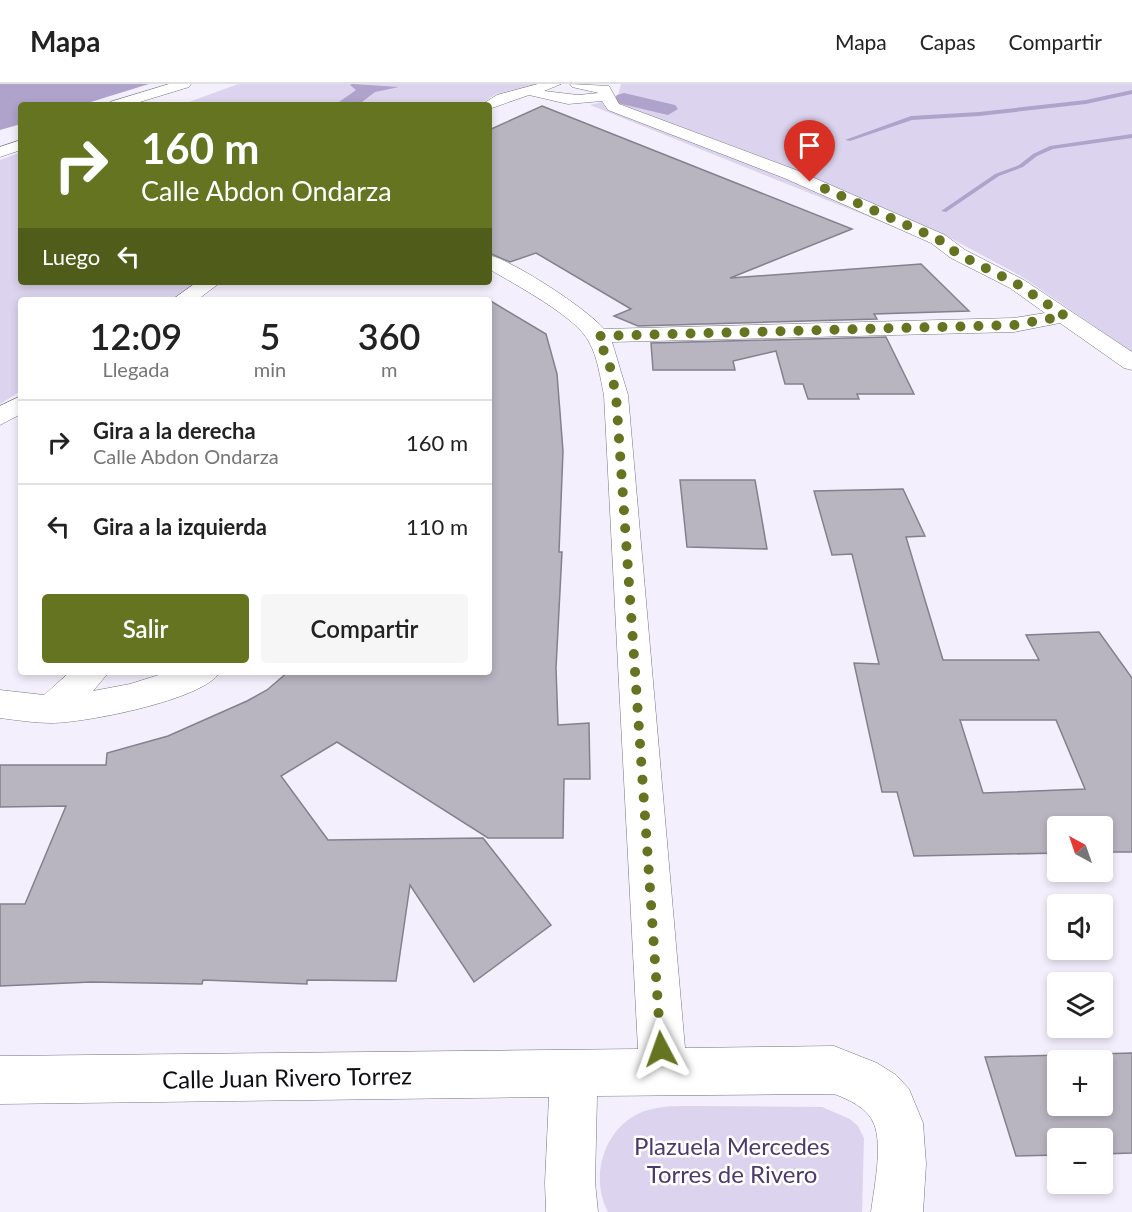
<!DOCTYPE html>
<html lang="es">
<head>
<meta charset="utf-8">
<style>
  body { margin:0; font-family:Lato,sans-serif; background:#f6f6f6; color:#222; height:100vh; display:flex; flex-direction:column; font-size:22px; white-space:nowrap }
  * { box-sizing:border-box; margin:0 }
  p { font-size:20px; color:#767676 }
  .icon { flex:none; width:33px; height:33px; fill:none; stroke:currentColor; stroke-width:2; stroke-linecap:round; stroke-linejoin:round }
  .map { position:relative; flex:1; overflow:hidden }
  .sheet { position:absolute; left:18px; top:213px; width:474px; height:378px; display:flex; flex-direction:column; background:#fff; border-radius:6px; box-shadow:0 3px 9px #0003 }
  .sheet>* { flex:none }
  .banner { position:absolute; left:18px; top:18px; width:474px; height:183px; border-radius:6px; box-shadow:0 3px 9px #0003; background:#657421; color:#fff; overflow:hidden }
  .needle { width:39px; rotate:320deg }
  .fabs { position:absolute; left:1047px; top:732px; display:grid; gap:12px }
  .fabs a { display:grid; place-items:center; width:66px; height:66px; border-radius:6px; background:#fff; box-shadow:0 3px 9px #0003; font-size:30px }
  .pin { position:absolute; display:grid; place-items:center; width:51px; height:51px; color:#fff; margin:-62px -26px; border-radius:50% 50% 50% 0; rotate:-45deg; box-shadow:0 0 6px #0007 }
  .pin .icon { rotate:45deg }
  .me { position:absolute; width:66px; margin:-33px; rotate:356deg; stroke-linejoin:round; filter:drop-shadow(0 0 4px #0008) }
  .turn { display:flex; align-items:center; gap:21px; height:126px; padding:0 24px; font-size:27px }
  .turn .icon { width:78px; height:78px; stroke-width:2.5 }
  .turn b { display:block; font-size:42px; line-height:51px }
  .then { display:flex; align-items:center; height:57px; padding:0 24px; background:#0003; gap:12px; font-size:22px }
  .eta { display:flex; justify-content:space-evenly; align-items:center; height:102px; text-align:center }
  .eta b { font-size:36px; font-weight:600; line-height:42px }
  .cta { display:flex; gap:12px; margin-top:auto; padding:12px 24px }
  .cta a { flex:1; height:69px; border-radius:6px; background:#657421; color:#fff; font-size:24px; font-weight:600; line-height:69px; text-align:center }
  .cta a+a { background:#f6f6f6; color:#222 }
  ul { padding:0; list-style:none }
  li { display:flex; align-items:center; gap:18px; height:84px; padding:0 24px; border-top:2px solid #e0e0e0 }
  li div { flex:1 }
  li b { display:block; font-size:22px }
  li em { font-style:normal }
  header { display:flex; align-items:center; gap:36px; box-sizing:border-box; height:84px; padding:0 30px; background:#fff; border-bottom:2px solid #e0e0e0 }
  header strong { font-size:28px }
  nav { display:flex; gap:33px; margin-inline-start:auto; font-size:21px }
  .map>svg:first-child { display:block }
  .green { fill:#dcd4ee }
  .water { fill:#afa3cb }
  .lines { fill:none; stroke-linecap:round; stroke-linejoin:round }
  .stream { fill:#afa3cb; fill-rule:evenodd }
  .canal { fill:#afa3cb; fill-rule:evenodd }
  .building { fill:#b8b4c0; stroke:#84818c; stroke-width:1.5; fill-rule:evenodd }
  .minor-casing { stroke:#787580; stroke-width:1 }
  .trunk-casing { stroke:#787580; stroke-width:1 }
  .minor { fill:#fff; fill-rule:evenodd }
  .trunk { fill:#fff; fill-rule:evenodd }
  .route { stroke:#657421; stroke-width:10; stroke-dasharray:0 18 }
  .labels { text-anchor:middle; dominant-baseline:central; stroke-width:5; stroke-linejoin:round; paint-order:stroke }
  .near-street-label { font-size:24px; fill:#0f0e12; stroke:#fff }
  .near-park-label { font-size:24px; fill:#4c396d; stroke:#fff }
</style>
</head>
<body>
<header>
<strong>Mapa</strong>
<nav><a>Mapa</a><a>Capas</a><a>Compartir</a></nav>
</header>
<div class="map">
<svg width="1132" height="1128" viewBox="0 0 1132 1128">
  <rect width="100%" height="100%" fill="#f3effc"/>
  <path class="green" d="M 238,0 L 537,0 L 496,10 L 479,21 L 181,21 Z
    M 621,0 L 1132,0 L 1132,268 L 1021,192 L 939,148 L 624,24 L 618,12 Z
    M 602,18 L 605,23 L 632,35 L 827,109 L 934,159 L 590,21 Z
    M 21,68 L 21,198 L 215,198 L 179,216 L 21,216 L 21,307 L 0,320 L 0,76 Z
    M 699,1022 L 822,1023 L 850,1035 L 858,1042 L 864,1054 L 862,1128 L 608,1128 C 588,1091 606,1038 648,1026 C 664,1021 682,1022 699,1022 Z"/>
  <path class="water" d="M 0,0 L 149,0 L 81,21 L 21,21 L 21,40 L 0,46 Z
    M 352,0 L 399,3 L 375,8 L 362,18 L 339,18 L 356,6 L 350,1 Z"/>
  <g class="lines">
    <path class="stream" d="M 1132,6 L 1132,10 L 1086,20 L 979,32 L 912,36 L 850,57 L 845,56 L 911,32 L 979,28 L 1086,16 Z
      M 1132,50 L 1132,54 L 1053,65 L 1037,72 L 1023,83 L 999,92 L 946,128 L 941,127 L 995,90 L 1019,81 L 1033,70 L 1050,62 Z"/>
    <path class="canal" d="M 624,9 L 675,21 L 678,25 L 668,31 L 617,19 L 614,15 L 617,11 Z"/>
  </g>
  <path class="building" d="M 542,22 L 852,145 L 730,194 L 921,180 L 969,227 L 874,230 L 877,235 L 638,242 L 614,232 L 631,225 L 536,169 L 510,178 L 489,169 L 489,46 Z
    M 489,216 L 546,250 L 557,290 L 563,367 L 559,468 L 562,468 L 556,584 L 558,641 L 589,639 L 590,695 L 564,695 L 563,754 L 488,754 L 337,658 L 281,692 L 328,756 L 483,754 L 551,841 L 474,898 L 410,801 L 396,897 L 307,896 L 307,900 L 203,896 L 202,900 L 91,898 L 0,902 L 0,820 L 25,820 L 66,722 L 0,723 L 0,681 L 106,681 L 107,669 L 168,652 L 247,617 L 267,606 L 288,588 L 489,588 Z
    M 886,253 L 914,310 L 857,310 L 859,315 L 808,315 L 803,300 L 785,300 L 776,267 L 733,277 L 735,286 L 653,286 L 651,259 Z
    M 680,396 L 755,396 L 767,465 L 687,463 Z
    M 903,405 L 925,452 L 906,453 L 943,576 L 1039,576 L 1026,551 L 1099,548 L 1132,594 L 1132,768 L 1102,768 L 1102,742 L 1058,742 L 1058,769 L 914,772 L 897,708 L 882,708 L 854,579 L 879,580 L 852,470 L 832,471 L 814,407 ZM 960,636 L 1056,636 L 1085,705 L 983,709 Z
    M 1132,969 L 1132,1069 L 1102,1070 L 1102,1054 L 1058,1054 L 1058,1071 L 1016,1072 L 985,973 ZM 1058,976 L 1102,976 L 1102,1022 L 1058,1022 Z"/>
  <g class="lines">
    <g class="minor-casing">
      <path id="minor" d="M 538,0 L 561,0 L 544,7 L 578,11 L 599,9 L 572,3 L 570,0 L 609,2 L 619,20 L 796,86 L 945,151 L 965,166 L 1024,196 L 1132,268 L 1132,286 L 1124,284 L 1060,239 L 1014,248 L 612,258 L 628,311 L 685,964 L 834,962 L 877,979 L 896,991 L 909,1005 L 923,1039 L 926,1080 L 923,1128 L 871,1128 C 874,1104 883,1062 874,1040 C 868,1024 848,1015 834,1010 L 597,1012 L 595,1098 L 598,1128 L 546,1128 L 545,1098 L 549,1013 L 0,1020 L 0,972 L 638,965 L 604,311 C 600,293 598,274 589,258 C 577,233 514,200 489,185 L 489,171 C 515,178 586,224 604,245 L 1014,234 L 1045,229 L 1010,204 L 951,174 L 931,159 L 784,94 L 608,26 L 602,17 L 568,20 L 529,11 L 489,25 L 489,21 L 481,21 L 497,11 Z
        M 197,198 L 221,198 L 197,216 L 172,216 Z
        M 21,312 L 21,330 L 0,341 L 0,322 Z
        M 70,588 L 109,588 L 93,607 L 130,600 L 168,588 L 220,588 C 204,616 84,639 51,639 C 34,639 17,636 0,634 L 0,606 L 44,611 Z"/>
    </g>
    <g class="trunk-casing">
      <path id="trunk" d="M 169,0 L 191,0 L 189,3 L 130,21 L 108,21 L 110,18 Z
        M 21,56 L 21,66 L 0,73 L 0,63 Z"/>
    </g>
    <use href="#minor" class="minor"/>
    <use href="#trunk" class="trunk"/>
  </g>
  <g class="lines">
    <path class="route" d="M 661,965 L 616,311 L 610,283 L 598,252 L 1014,241 L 1065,232 L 1017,200 L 958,170 L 938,155 L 810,98"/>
  </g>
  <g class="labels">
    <g class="near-street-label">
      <text transform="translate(287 993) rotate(-1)">Calle Juan Rivero Torrez</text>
    </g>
    <g class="near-park-label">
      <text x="732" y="1061">Plazuela Mercedes<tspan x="732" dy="28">Torres de Rivero</tspan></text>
    </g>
  </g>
</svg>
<div class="fabs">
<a><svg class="needle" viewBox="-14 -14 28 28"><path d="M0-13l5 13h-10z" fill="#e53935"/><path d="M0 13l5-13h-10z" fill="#767676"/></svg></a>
<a><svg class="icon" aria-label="sound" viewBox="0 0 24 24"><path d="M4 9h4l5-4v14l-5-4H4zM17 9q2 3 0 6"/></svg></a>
<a><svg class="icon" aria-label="layers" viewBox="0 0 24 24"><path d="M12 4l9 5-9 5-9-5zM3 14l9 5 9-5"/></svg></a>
<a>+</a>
<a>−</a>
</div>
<div class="pin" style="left:810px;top:98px;background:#d93025"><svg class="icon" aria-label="arrive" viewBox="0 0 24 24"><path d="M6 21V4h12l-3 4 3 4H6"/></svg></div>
<svg class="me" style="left:661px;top:965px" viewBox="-20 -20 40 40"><path d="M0-17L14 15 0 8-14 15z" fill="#657421" stroke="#fff" stroke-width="4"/></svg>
<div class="banner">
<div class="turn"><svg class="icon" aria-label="right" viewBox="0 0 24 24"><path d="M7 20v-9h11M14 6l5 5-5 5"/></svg><div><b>160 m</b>Calle Abdon Ondarza</div></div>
<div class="then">Luego<svg class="icon" aria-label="left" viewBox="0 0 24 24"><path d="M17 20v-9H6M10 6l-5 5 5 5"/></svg></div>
</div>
<section class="sheet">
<div class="eta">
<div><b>12:09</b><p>Llegada</p></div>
<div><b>5</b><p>min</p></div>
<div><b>360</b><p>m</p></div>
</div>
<ul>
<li><svg class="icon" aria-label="right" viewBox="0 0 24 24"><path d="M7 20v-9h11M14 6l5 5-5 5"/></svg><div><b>Gira a la derecha</b><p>Calle Abdon Ondarza</p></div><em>160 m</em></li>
<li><svg class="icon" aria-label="left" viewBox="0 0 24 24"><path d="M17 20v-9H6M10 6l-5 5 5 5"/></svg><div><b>Gira a la izquierda</b></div><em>110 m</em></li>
</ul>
<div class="cta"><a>Salir</a><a>Compartir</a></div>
</section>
</div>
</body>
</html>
